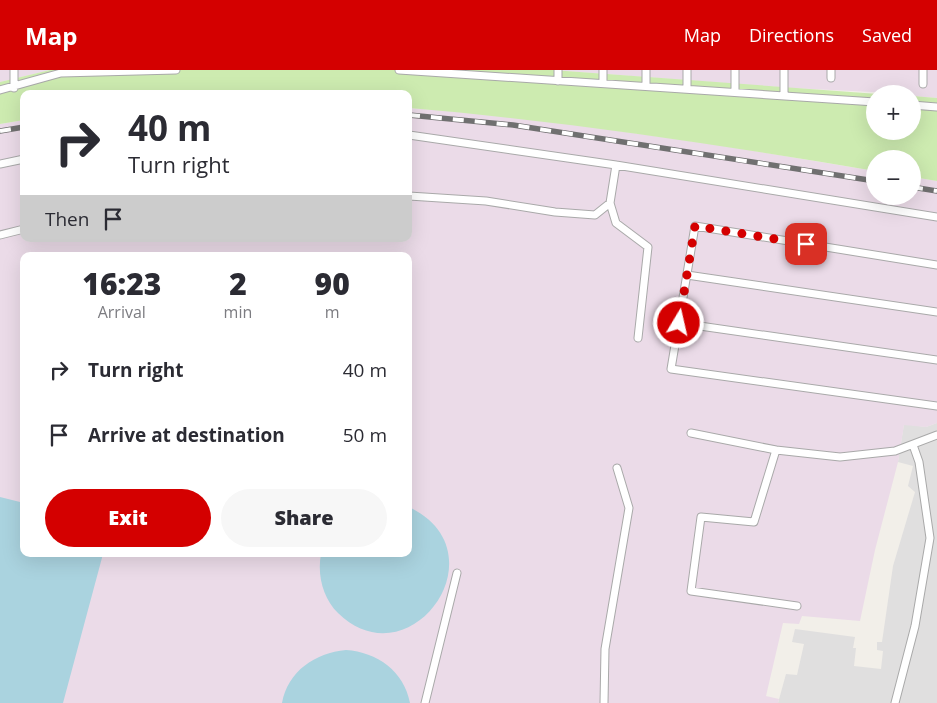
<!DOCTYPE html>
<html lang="en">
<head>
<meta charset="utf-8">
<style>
  body { margin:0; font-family:"Open Sans",sans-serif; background:#f7f7f7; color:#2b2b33; height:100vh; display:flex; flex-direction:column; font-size:19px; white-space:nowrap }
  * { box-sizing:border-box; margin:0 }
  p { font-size:16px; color:#7c7c81 }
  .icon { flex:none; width:28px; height:28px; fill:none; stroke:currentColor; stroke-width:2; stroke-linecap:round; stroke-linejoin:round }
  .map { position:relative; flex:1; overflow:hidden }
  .drawer { position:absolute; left:20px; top:182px; width:392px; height:305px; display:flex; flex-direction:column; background:#fff; border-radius:10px; box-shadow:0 5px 20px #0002 }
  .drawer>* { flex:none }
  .top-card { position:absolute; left:20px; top:20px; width:392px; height:152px; border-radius:10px; box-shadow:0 5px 20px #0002; background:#fff; color:#2b2b33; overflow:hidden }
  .buttons { position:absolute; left:866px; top:15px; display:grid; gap:10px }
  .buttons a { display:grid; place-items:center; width:55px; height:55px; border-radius:50%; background:#fff; box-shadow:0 5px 20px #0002; font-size:25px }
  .pin { position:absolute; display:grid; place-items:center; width:42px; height:42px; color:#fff; margin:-21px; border-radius:10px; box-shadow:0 2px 8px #0006 }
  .me { position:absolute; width:55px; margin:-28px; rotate:9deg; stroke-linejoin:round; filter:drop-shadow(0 0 4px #0008) }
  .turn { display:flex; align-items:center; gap:18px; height:105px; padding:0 25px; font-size:22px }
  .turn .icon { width:65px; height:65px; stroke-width:2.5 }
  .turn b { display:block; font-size:35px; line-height:42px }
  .then { display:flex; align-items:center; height:48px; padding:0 25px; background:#0003; gap:10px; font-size:19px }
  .eta { display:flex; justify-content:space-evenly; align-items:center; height:85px; text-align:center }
  .eta b { font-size:30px; font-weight:800; line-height:35px }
  .action { display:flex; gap:10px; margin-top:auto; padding:10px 25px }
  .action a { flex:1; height:58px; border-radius:30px; background:#d40000; color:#fff; font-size:20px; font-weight:800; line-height:58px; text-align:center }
  .action a+a { background:#f7f7f7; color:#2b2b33 }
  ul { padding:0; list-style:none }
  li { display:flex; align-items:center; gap:15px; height:65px; padding:0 25px }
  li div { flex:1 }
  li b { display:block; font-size:19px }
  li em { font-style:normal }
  header { display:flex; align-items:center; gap:30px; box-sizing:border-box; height:70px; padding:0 25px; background:#d40000; color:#fff }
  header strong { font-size:24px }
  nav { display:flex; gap:28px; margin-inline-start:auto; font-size:18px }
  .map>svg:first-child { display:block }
  .residential { fill:#e0dfdf }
  .industrial { fill:#ebdbe8; fill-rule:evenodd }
  .grass { fill:#cdebb0 }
  .water { fill:#aad3df }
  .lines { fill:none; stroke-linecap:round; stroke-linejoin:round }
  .service-casing { stroke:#a9a9a9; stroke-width:9 }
  .service { stroke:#fff; stroke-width:7 }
  .rail-casing { stroke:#707070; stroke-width:5.5 }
  .rail { stroke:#fff; stroke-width:4; stroke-dasharray:11; stroke-linecap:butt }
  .route { stroke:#d40000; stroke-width:9; stroke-dasharray:0 16.2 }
</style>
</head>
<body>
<header>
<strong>Map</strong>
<nav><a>Map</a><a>Directions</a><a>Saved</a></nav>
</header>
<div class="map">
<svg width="937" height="633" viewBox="0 0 937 633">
  <rect width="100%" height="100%" fill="#f2efe9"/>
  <path class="residential" d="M 937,353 L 937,633 L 778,633 L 786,604 L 797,605 L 804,574 L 792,572 L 795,559 L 855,567 L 853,578 L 856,578 L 854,596 L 881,599 L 883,581 L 877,580 L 877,572 L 882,572 L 893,496 L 915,422 L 908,416 L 913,396 L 898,392 L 904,354 L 926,357 Z"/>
  <path class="industrial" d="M 0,0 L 50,0 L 0,12 Z
    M 552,0 L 937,0 L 937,28 L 913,26 L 912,24 L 792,18 Z
    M 409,38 L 514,46 L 718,75 L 875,101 L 875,126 L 912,126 L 913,107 L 937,111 L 937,353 L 926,357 L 904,355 L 898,392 L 875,480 L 860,551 L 802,546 L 799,554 L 783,553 L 766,626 L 779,629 L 778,633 L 0,633 L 0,54 L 24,50 L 24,169 L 409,169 ZM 24,186 L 409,186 L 409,484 L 24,484 Z"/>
  <path class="grass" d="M 50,0 L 552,0 L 878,24 L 875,24 L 875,61 L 912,61 L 913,26 L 937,28 L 937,111 L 913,107 L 912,89 L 875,89 L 875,101 C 720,75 565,51 409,38 L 409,24 L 24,24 L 24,50 L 0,54 L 0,12 Z"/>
  <path class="water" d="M 0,427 L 24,433 L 24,484 L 103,484 L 63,633 L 0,633 Z
    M 409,437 C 504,482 410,613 338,543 C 323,528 317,505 321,484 L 409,484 Z
    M 346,580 C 377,582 404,601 410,633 L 282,633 C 288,601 315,583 346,580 Z"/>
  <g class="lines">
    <g class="service-casing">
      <path id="service" d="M 399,0 L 875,32
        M 687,0 L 687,19
        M 831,8 L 831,0
        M 558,11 L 558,0
        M 603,13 L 603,0
        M 923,14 L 923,0
        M 646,16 L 646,0
        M 14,18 L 14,0
        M 0,20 L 61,3 L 176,0
        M 735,21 L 735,0
        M 784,25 L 784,0
        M 912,35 L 937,37
        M 409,65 L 616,95 L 937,147
        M 0,94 L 24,89
        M 409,126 L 486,131 L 555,142 L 595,145 L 610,133 L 616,95
        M 610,133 L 616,153 L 648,177 L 638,268
        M 0,165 L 24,159
        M 937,195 L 695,156 L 671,299 L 937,336
        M 687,205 L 937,242
        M 679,253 L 937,290
        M 691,363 L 776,380
        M 797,536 L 691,521 L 701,447 L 754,452 L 776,380 L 840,387 L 895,381 L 937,365
        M 425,633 L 457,503
        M 604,633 L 605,579 L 629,438 L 617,398
        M 895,633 L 915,556 L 930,468 L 919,392 L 913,375"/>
    </g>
    <use href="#service" class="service"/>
    <g class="rail-casing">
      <path id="rail" d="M 409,45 L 513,55 L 875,111
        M 0,61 L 24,57
        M 912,117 L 937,121"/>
    </g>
    <use href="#rail" class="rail"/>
  </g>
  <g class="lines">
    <path class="route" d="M 679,253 L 695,156 L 806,174"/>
  </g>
</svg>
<div class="buttons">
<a>+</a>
<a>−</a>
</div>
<div class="pin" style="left:806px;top:174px;background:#d93025"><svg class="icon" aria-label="arrive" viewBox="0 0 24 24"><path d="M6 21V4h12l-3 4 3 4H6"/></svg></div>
<svg class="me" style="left:679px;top:253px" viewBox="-20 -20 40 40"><circle r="17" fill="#d40000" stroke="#fff" stroke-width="3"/><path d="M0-11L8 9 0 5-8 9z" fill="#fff"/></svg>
<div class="top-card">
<div class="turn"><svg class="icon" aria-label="right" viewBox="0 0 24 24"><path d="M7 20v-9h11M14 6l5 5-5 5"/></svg><div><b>40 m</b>Turn right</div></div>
<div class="then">Then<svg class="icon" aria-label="arrive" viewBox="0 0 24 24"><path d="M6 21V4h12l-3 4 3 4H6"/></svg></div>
</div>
<section class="drawer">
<div class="eta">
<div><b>16:23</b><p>Arrival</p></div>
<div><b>2</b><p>min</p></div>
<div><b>90</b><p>m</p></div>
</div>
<ul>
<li><svg class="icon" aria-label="right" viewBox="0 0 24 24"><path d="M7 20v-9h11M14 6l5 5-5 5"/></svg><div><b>Turn right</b></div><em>40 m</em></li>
<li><svg class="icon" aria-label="arrive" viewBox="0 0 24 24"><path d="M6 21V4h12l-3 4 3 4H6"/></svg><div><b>Arrive at destination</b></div><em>50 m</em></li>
</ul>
<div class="action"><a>Exit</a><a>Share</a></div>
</section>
</div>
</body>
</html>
